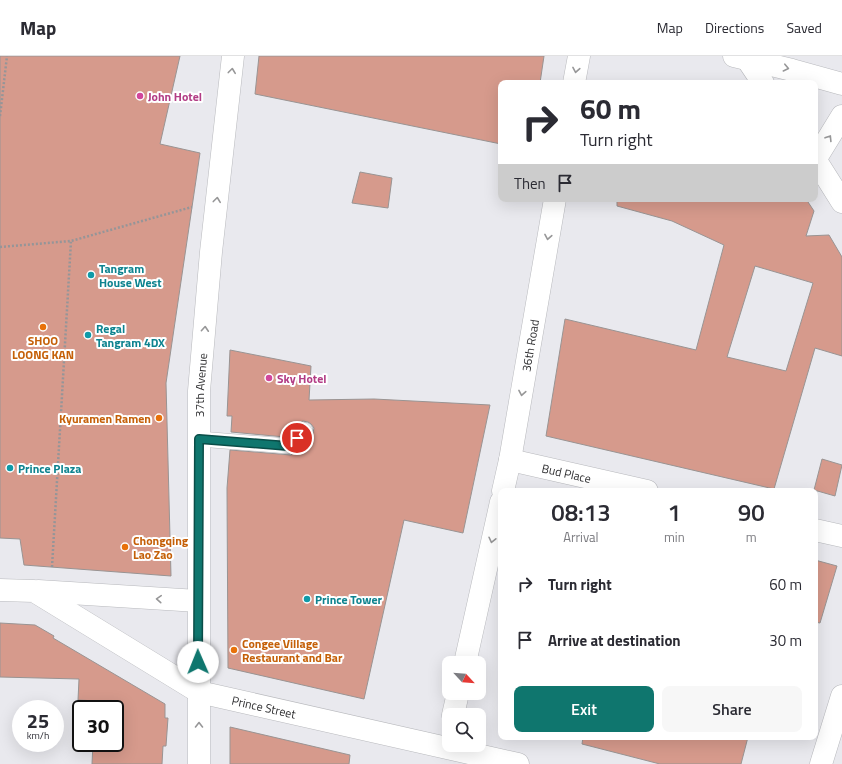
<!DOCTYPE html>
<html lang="en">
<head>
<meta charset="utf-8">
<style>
  body { margin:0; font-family:"Titillium Web",sans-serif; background:#f7f7f7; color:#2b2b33; height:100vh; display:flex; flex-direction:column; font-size:15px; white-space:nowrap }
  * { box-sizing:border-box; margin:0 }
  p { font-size:13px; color:#7c7c81 }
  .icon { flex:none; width:22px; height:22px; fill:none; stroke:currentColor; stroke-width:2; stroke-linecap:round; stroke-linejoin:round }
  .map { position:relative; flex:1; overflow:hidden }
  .panel { position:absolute; left:498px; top:432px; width:320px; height:252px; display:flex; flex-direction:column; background:#fff; border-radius:8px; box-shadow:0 4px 16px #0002 }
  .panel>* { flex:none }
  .top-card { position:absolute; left:498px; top:24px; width:320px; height:122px; border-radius:8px; box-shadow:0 4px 16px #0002; background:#fff; color:#2b2b33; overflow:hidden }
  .needle { width:26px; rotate:116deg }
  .buttons { position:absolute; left:442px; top:600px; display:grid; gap:8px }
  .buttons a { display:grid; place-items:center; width:44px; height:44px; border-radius:8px; background:#fff; box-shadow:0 4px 16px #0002; font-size:20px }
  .speed { position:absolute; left:12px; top:644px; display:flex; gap:8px; font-size:20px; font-weight:700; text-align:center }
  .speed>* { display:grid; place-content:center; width:52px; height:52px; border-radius:50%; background:#fff; box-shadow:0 4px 16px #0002; line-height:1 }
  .speed small { font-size:10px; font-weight:400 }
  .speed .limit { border:2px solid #111; border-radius:6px; background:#fff; color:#111 }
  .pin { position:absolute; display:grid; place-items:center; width:34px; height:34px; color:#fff; margin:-17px; border:2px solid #fff; border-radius:50%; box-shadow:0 1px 4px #0007 }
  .me { position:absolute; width:44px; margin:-22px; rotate:359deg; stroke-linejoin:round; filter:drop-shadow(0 0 3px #0008) }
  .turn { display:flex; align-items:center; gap:14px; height:84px; padding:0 16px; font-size:18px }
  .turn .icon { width:52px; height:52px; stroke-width:2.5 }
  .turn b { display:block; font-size:28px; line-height:34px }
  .then { display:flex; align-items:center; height:38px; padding:0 16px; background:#0003; gap:8px; font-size:15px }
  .eta { display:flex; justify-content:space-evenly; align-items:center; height:68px; text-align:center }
  .eta b { font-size:24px; font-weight:600; line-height:28px }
  .button { display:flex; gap:8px; margin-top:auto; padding:8px 16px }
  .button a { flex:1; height:46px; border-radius:8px; background:#0f766e; color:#fff; font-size:16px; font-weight:600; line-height:46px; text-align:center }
  .button a+a { background:#f7f7f7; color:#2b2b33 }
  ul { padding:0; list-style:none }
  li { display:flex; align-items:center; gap:12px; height:56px; padding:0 16px }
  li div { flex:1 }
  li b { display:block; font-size:15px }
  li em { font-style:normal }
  header { display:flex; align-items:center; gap:24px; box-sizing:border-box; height:56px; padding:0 20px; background:#fff; border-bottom:1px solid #e1e1e2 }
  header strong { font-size:19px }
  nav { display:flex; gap:22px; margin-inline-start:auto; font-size:14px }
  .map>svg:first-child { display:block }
  .building { fill:#d69a8c; stroke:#999493; fill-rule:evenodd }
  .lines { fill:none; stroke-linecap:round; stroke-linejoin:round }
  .service-casing { stroke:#b8b9bd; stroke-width:16 }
  .minor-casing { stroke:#b8b9bd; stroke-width:23 }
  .secondary-casing { stroke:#b8b9bd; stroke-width:23 }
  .path { stroke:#959598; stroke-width:2.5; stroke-dasharray:2 2; stroke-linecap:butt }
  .service { stroke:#fff; stroke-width:15 }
  .minor { stroke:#fff; stroke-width:22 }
  .secondary { stroke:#fff; stroke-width:22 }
  .oneway { stroke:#979798 }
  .route-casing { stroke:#0a4d48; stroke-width:10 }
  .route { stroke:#0f766e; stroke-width:7 }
  .hotel-dot { fill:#d1479c; stroke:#fff; stroke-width:1.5 }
  .culture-dot { fill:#0f9aa8; stroke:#fff; stroke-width:1.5 }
  .food-dot { fill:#e8710a; stroke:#fff; stroke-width:1.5 }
  .labels { text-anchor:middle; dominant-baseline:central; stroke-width:4; stroke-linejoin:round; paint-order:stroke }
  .hotel-label { font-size:12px; font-weight:bold; fill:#b23c85; stroke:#fff; text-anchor:start }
  .culture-label { font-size:12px; font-weight:bold; fill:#0d838f; stroke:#fff; text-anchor:start }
  .food-label { font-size:12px; font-weight:bold; fill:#c56008; stroke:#fff; text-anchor:start }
  .street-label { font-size:12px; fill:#2f2f31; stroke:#fff }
</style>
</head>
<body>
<header>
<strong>Map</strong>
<nav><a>Map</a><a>Directions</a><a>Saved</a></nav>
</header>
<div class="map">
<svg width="842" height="708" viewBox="0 0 842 708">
  <rect width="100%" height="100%" fill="#e9e9ee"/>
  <path class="building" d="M 0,0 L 180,0 L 160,88 L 200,97 L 166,327 L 171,520 L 24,509 L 20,483 L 0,482 Z
    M 259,0 L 544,0 L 540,27 L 501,27 L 501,88 L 255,38 Z
    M 360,116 L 392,122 L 388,152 L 352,147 Z
    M 617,143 L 806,143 L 814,155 L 806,180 L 829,179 L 842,201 L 842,300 L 815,292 L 774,433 L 546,380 L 565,263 L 696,294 L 724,189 L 672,165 L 617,150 ZM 755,210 L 813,227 L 786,315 L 727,301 Z
    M 230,294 L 311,310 L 309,344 L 374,343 L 490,349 L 463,477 L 404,464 L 364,643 L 228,612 L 227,432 L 230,394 L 291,399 L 311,381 L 313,377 L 314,372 L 311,368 L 308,366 L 303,365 L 299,367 L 285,381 L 231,376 L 232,360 L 227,360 Z
    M 822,403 L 842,409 L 835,440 L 814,434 Z
    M 815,504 L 837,510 L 820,567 L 815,566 Z
    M 0,567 L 35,569 L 54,580 L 53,582 L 165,648 L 165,662 L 168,662 L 166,690 L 163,690 L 162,708 L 92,708 L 93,687 L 115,687 L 115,653 L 95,653 L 96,645 L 78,644 L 79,623 L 0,621 Z
    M 230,671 L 350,699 L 349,708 L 230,708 Z
    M 583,681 L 748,681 L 741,708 L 660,708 L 582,688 Z"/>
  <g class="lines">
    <g class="service-casing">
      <path id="service" d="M 199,383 L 288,390 L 305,374"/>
    </g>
    <g class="minor-casing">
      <g id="minor">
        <path d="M 747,3 L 763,27"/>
        <path d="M 574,27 L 579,0"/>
        <path d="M 815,103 L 842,146"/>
        <path d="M 815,104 L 842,60"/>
        <path id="s1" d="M 510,404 L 647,435"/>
        <path id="s2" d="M 503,435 L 510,404 L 555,143"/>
        <path d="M 815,474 L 842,480"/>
        <path id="s3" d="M 0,534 L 34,535 L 199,636 L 518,708"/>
        <path d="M 38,535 L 198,545"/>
        <path d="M 465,607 L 501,446"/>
        <path d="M 453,659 L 458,637"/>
        <path id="s4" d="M 199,708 L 199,335 L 211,196 L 233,0"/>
        <path d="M 821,708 L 842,640"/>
      </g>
    </g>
    <g class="secondary-casing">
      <path id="secondary" d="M 734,0 L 792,14 L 842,28"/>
    </g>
    <path class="path" d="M 0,60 L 7,0
      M 0,191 L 71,185 L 192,151
      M 52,511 L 71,185"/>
    <use href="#service" class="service"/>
    <use href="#minor" class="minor"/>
    <use href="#secondary" class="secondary"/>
  </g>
  <defs><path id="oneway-chevron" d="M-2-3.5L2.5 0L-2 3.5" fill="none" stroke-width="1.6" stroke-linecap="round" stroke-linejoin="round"/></defs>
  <g class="oneway">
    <use href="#oneway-chevron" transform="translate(786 12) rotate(13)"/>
    <use href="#oneway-chevron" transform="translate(576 14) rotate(100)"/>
    <use href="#oneway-chevron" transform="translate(232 15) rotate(-83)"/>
    <use href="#oneway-chevron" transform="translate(829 82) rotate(-58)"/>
    <use href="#oneway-chevron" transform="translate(217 144) rotate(-83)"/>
    <use href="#oneway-chevron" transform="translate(548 181) rotate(100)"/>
    <use href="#oneway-chevron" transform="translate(205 273) rotate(-86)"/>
    <use href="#oneway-chevron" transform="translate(522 337) rotate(100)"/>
    <use href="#oneway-chevron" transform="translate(492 484) rotate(103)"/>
    <use href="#oneway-chevron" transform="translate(159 543) rotate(-176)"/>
    <use href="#oneway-chevron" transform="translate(199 669) rotate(-90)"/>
  </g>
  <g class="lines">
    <g class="route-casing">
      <path id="route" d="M 198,606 L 199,383 L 288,390 L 297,382"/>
    </g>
    <use href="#route" class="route"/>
  </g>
  <g class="hotel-dot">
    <circle cx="140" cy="40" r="4"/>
    <circle cx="269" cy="322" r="4"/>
  </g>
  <g class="culture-dot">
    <circle cx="91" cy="219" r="4"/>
    <circle cx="88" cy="279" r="4"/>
    <circle cx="10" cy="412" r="4"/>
    <circle cx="307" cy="543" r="4"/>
  </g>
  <g class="food-dot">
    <circle cx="43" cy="271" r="4"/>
    <circle cx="159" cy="362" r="4"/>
    <circle cx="125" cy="491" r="4"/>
    <circle cx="234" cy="594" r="4"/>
  </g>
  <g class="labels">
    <g class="hotel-label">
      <text x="148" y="40">John Hotel</text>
      <text x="277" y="322">Sky Hotel</text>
    </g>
    <g class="culture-label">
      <text x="99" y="212">Tangram<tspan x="99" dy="14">House West</tspan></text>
      <text x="96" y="272">Regal<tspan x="96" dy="14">Tangram 4DX</tspan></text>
      <text x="18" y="412">Prince Plaza</text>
      <text x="315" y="543">Prince Tower</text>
    </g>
    <g class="food-label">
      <text x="43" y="284" text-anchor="middle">SHOO<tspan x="43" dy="14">LOONG KAN</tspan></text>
      <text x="151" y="362" text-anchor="end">Kyuramen Ramen</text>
      <text x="133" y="484">Chongqing<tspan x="133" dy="14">Lao Zao</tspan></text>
      <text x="242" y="587">Congee Village<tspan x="242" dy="14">Restaurant and Bar</tspan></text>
    </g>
    <g class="street-label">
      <text stroke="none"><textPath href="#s2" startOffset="148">36th Road</textPath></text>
      <text stroke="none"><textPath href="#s4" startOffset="379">37th Avenue</textPath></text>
      <text stroke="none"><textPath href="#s1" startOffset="58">Bud Place</textPath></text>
      <text stroke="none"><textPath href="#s3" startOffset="294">Prince Street</textPath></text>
    </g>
  </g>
</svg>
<div class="buttons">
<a><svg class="needle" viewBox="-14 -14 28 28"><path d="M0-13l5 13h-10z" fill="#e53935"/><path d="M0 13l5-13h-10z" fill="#7c7c81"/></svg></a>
<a><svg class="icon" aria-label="search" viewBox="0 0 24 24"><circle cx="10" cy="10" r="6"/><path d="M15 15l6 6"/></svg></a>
</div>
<div class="speed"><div>25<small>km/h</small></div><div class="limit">30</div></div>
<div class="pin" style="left:297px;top:382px;background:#d93025"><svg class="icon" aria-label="arrive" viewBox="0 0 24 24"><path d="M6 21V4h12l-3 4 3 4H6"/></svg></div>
<svg class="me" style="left:198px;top:606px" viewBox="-20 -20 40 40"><circle r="19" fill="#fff"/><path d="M0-13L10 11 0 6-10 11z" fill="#0f766e"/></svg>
<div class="top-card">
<div class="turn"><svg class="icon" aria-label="right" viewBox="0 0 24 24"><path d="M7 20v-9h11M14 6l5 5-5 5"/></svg><div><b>60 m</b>Turn right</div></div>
<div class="then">Then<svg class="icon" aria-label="arrive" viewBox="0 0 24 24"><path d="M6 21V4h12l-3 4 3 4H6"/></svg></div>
</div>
<section class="panel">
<div class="eta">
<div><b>08:13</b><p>Arrival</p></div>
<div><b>1</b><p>min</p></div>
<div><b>90</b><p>m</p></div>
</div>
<ul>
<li><svg class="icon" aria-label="right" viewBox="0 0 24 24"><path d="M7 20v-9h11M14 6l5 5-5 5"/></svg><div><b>Turn right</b></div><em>60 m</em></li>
<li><svg class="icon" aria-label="arrive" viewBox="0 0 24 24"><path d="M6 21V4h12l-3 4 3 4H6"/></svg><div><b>Arrive at destination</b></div><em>30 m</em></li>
</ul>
<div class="button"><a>Exit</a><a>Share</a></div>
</section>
</div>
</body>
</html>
